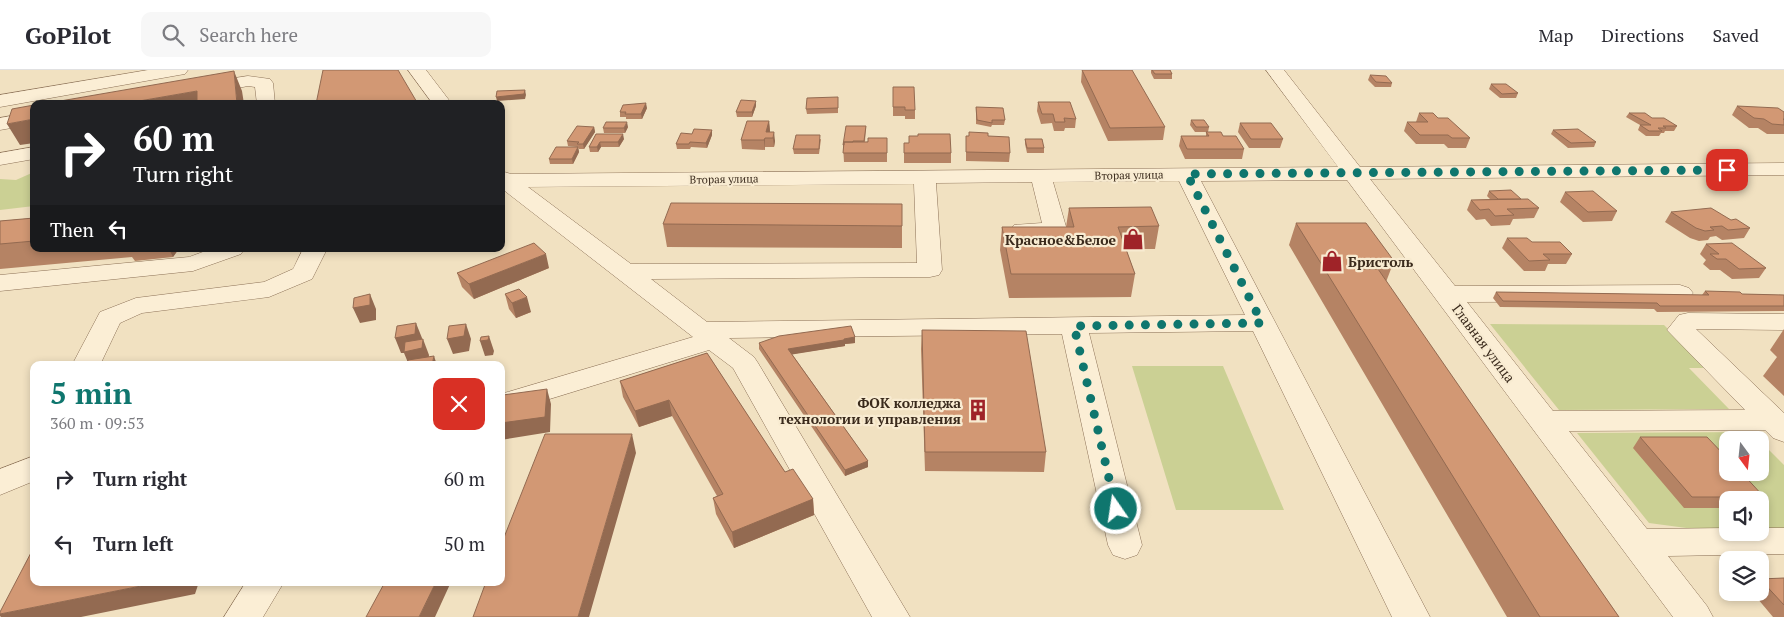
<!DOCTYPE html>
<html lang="en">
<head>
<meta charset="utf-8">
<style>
  body { margin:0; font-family:"PT Serif",serif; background:#f7f7f7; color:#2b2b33; height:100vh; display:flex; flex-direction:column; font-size:19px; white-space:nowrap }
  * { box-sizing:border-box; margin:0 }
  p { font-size:16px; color:#7c7c81 }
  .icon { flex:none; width:28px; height:28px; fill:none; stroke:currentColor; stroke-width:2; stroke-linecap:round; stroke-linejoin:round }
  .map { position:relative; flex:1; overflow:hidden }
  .details { position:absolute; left:30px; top:291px; width:475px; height:225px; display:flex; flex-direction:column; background:#fff; border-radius:10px; box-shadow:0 2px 8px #0003 }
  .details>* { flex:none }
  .hud { position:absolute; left:30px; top:30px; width:475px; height:152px; border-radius:10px; box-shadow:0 2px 8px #0003; background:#202124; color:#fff; overflow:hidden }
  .needle { width:32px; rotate:165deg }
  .tools { position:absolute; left:1719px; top:361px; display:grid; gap:10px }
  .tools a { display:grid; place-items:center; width:50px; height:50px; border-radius:10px; background:#fff; box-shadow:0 2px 8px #0003; font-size:25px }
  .pin { position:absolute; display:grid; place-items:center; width:42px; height:42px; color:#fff; margin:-21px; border-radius:10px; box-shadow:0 2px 8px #0006 }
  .me { position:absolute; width:55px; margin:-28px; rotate:347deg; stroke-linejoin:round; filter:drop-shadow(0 0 4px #0008) }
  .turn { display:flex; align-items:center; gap:18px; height:105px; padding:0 20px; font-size:22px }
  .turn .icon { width:65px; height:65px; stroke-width:2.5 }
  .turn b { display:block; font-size:35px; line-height:42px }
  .then { display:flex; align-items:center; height:48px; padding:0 20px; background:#0003; gap:10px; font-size:19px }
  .round { display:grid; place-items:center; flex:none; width:52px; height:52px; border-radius:10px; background:#f7f7f7 }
  .headline { display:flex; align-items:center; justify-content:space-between; height:85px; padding:0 20px }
  h1 { font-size:30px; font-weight:600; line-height:38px; color:#0f766e }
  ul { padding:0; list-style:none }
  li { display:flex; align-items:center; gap:15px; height:65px; padding:0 20px }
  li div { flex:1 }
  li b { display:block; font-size:19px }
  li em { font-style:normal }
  header { display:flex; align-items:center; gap:30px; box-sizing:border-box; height:70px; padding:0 25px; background:#fff; border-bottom:1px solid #e1e1e2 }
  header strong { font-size:24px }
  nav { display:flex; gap:28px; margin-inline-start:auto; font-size:18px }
  .search { width:350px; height:45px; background:#f7f7f7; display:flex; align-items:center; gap:12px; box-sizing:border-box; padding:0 18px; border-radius:10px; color:#7c7c81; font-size:19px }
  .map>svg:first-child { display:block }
  .green { fill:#cbd094 }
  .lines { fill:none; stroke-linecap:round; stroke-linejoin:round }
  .minor-casing { stroke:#8c7157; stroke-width:1 }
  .minor { fill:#fbeed5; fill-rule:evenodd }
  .wall { fill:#b58364 }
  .shaded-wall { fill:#936a51 }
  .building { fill:#d29874; stroke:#936a51 }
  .route { stroke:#0f766e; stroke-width:9; stroke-dasharray:0 16.2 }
  .labels { text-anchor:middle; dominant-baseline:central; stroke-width:4.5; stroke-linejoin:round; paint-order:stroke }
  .far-street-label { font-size:11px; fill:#3a2a1c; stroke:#f8ebd1 }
  .poi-label { font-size:14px; font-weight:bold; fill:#3a2a1c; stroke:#f8ebd1; text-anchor:end }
  .street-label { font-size:14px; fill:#3a2a1c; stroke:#f8ebd1 }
</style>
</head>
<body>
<header>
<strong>GoPilot</strong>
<div class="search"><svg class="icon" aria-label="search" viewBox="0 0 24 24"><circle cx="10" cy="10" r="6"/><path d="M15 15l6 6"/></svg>Search here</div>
<nav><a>Map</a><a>Directions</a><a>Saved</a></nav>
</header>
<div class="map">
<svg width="1784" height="547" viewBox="0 0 1784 547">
  <rect width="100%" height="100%" fill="#f1e1c1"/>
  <path class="green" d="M 34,102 L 34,136 L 0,140 L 0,109 L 16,110 Z
    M 1490,254 L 1664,255 L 1707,298 L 1689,298 L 1729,339 L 1559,340 Z
    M 1132,296 L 1223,296 L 1284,440 L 1176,440 Z
    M 1752,362 L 1759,370 L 1728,370 L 1728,402 L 1760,402 L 1760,371 L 1784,395 L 1784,458 L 1760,458 L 1760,430 L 1728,430 L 1727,458 L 1694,459 L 1649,453 L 1577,363 Z"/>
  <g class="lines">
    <g class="minor-casing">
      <path id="minor" d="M 148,0 L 188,0 L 185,4 L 179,5 L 0,37 L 0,25 Z
        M 408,0 L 426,0 L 452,34 L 433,34 Z
        M 1266,0 L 1284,0 L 1360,97 L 1784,93 L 1784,105 L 1370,109 L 1455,216 L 1680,215 L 1689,218 L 1693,223 L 1689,228 L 1680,231 L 1467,232 L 1553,341 L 1745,340 L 1667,260 L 1679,245 L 1688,243 L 1784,244 L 1784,260 L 1696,259 L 1784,343 L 1784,372 L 1773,368 L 1765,360 L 1569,361 L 1647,459 L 1728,458 L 1728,462 L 1760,462 L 1760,458 L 1784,458 L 1784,484 L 1668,486 L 1707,536 L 1713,547 L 1673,547 L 1347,110 L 1201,111 L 1430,547 L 1392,547 L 1253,261 L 1089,263 L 1142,475 L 1137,485 L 1125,489 L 1113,485 L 1108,475 L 1062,264 L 729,268 L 754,287 L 758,293 L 910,547 L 872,547 L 733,298 L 709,280 L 501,344 L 501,324 L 693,267 L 501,118 L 501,101 L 511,104 L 1338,97 ZM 1179,111 L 1245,245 L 707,252 L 651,209 L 930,207 L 939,205 L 942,200 L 936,113 L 1032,112 L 1042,153 L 1014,155 L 1010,160 L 1014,165 C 1029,169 1048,169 1063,165 L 1067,160 L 1053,112 ZM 914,114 L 917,193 L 631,194 L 528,117 Z
        M 248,6 L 270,9 L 273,13 L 275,34 L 257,34 L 255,17 L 248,16 L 202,25 L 196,23 L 193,19 L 196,15 L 202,13 Z
        M 34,42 L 34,54 L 0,60 L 0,48 Z
        M 34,77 L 34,89 L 0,95 L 0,83 Z
        M 211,179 L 244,179 L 241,184 L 193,201 L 0,221 L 0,205 L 189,187 Z
        M 303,179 L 327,179 L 312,209 L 269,227 L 142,243 L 120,253 L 100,295 L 72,295 L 100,242 L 136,228 L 264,212 L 293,199 Z
        M 34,386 L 34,411 L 0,425 L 0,399 Z
        M 246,512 L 284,512 L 263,547 L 224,547 Z"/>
    </g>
    <use href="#minor" class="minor"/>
  </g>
  <path class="wall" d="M 1082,0 L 1165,57 L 1163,70 L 1108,71 L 1081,12 Z
    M 1151,0 L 1170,0 L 1172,4 L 1172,9 L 1154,9 L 1151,3 Z
    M 1370,5 L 1392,13 L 1391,17 L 1375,17 L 1368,10 Z
    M 1491,14 L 1518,23 L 1516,28 L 1500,28 L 1489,19 Z
    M 893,17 L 915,40 L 915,49 L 905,49 L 905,46 L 893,46 Z
    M 838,27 L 838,43 L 807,44 L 806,39 Z
    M 1038,32 L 1076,49 L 1075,58 L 1065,58 L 1064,61 L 1054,61 L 1052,53 L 1041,54 L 1037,41 Z
    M 756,36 L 752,47 L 737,47 L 736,42 Z
    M 1737,36 L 1784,42 L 1784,64 L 1767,64 L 1758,58 L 1749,58 L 1732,45 Z
    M 976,37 L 1005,50 L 1004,55 L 992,55 L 991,57 L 976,54 Z
    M 647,38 L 642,49 L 626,49 L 626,47 L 620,47 L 620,42 Z
    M 1419,43 L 1438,48 L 1470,68 L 1466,78 L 1448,78 L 1444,74 L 1416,74 L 1404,61 L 1407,52 L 1416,52 Z
    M 1629,43 L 1652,48 L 1677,56 L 1674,61 L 1665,61 L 1664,63 L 1661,63 L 1659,66 L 1646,66 L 1638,60 L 1640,55 L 1626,47 Z
    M 1191,50 L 1209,57 L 1208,62 L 1195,62 L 1190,55 Z
    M 769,51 L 770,62 L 775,71 L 774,77 L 765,77 L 765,80 L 742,79 L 741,70 Z
    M 1240,53 L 1283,69 L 1280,78 L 1249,78 L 1238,62 Z
    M 866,56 L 865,72 L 887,68 L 887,92 L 844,92 L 843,75 Z
    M 594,57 L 595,62 L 584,79 L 579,79 L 578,77 L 568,76 L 567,71 Z
    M 628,57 L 625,63 L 604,63 L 603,58 Z
    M 712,60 L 712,65 L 707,78 L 691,77 L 690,79 L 677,79 L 676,74 L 692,64 Z
    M 1553,60 L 1596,72 L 1594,77 L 1568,78 L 1551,64 Z
    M 1206,62 L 1223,66 L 1244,79 L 1242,89 L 1185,89 L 1179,76 L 1181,66 L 1206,66 Z
    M 596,64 L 624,69 L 619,77 L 601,77 L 598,82 L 590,82 L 589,77 Z
    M 966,66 L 988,66 L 1010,83 L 1009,92 L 966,91 Z
    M 821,69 L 819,84 L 794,84 L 793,79 Z
    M 1025,69 L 1044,78 L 1044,83 L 1027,83 L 1025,74 Z
    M 904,73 L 951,83 L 951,93 L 904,93 Z
    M 578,77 L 579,82 L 573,94 L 550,94 L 549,89 Z
    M 1489,121 L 1521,129 L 1539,138 L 1534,148 L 1513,149 L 1510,155 L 1491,156 L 1485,149 L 1476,150 L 1467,140 L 1471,130 L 1490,129 L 1487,126 Z
    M 1565,122 L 1617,141 L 1612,151 L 1583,152 L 1560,132 Z
    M 902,134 L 902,178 L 667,177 L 663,154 Z
    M 1069,138 L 1159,156 L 1155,179 L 1126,179 L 1135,204 L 1131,227 L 1009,228 L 1000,180 L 1002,157 L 1066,157 Z
    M 1671,142 L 1731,150 L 1750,158 L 1744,168 L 1722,170 L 1716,166 L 1710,167 L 1708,170 L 1699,171 L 1690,168 L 1665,152 Z
    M 34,148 L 34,179 L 195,179 L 178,180 L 173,187 L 135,191 L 132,187 L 0,199 L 0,151 Z
    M 1296,153 L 1394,191 L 1386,212 L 1619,547 L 1507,547 L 1289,175 Z
    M 1507,168 L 1532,172 L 1572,184 L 1566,194 L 1548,194 L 1545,201 L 1524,201 L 1502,178 Z
    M 1706,174 L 1766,198 L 1759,208 L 1732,209 L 1720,200 L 1710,200 L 1703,194 L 1706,190 L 1700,184 Z
    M 549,198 L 474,229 L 462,217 L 457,203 Z
    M 1705,221 L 1742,224 L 1784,225 L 1784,241 L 1657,242 L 1654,239 L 1500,237 L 1493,228 L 1496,222 L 1702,225 Z
    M 505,224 L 531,242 L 516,248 L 509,239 Z
    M 1784,259 L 1784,326 L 1763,306 L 1777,287 L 1770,280 Z
    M 922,260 L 1046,382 L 1044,402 L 925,401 L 921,279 Z
    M 855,267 L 855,273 L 845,274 L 845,276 L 792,284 L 868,391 L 868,397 L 845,406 L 759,279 L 759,273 Z
    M 707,283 L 785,402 L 813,429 L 814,445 L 734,478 L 716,444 L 713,428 L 717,426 L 672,346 L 639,357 L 623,327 L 620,311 Z
    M 1640,367 L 1764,427 L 1760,432 L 1760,430 L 1728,430 L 1728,438 L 1684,438 L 1633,378 Z
    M 1784,508 L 1784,547 L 1773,547 L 1752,522 L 1760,522 L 1760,509 Z"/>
  <path class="shaded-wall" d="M 234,1 L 242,21 L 244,34 L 237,34 Z
    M 525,20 L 526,25 L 525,29 L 497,31 L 496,27 Z
    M 197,21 L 203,34 L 122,34 Z
    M 756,31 L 756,36 L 752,47 L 752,42 Z
    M 646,33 L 647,38 L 642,49 L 641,44 Z
    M 34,49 L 34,73 L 20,75 L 7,54 Z
    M 769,51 L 770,61 L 768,68 L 766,62 Z
    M 627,52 L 628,57 L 625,63 L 624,58 Z
    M 594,57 L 595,62 L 584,79 L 583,74 Z
    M 712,60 L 712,65 L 707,78 L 706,73 Z
    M 774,62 L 775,71 L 774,77 L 773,68 Z
    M 623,64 L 624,69 L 619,77 L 618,72 Z
    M 765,68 L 765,80 L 764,70 Z
    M 600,72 L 601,77 L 598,82 L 597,77 Z
    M 578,77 L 579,82 L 573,94 L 572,89 Z
    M 169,179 L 177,179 L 178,180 L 173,187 Z
    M 546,184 L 549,198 L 474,229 L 469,214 Z
    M 370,224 L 376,239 L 376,250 L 360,253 L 353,238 Z
    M 527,227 L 531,242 L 516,248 L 512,233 Z
    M 416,253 L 422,268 L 421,278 L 423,269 L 429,285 L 428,294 L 409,295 L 404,283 L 401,283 L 395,268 Z
    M 466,254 L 471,269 L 469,281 L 453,284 L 447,269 Z
    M 489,266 L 494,281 L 493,285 L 485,286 L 480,271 Z
    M 855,267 L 855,273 L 845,274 L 845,276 L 789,285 L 788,279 Z
    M 434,286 L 437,295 L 432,295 Z
    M 547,319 L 551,334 L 550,362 L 501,370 L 501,353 Z
    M 669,330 L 672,346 L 639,357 L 635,341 Z
    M 632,364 L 636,383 L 589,547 L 578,547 Z
    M 868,391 L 868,397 L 845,406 L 845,400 Z
    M 813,429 L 814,445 L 734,478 L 732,462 Z
    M 161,512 L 199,512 L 195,524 L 81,547 L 1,547 L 0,546 L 0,544 Z
    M 436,512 L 451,512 L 435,547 L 419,547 Z"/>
  <path class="building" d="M 323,0 L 398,0 L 418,34 L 316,34 Z
    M 1082,0 L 1132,0 L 1165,57 L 1110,58 Z
    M 1152,0 L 1170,0 L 1172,4 L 1155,4 Z
    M 234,1 L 237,34 L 197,34 L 197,21 L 122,34 L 43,34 Z
    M 1370,5 L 1386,6 L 1392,13 L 1376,12 Z
    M 1491,14 L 1506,14 L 1518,23 L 1502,24 Z
    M 893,17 L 914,17 L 915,40 L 905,40 L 905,37 L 893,37 Z
    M 525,20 L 524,24 L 496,27 L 497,21 Z
    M 838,27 L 838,38 L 806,39 L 807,28 Z
    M 741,30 L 756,31 L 752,42 L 736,42 Z
    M 1038,32 L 1070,32 L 1076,49 L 1064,48 L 1065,52 L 1055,52 L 1053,44 L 1042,44 Z
    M 646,33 L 641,44 L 625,44 L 626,42 L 620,42 L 623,35 Z
    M 34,35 L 34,49 L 7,54 L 12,39 Z
    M 1737,36 L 1778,38 L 1784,42 L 1784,49 L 1783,49 L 1784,50 L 1784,55 L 1772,54 L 1764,49 L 1754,48 Z
    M 976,37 L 1003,38 L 1005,50 L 992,50 L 992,53 L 977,50 Z
    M 1419,43 L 1433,43 L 1438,48 L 1448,48 L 1470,68 L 1452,68 L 1448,65 L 1420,65 L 1407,52 L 1428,52 Z
    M 1629,43 L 1645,43 L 1652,48 L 1664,48 L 1677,56 L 1663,56 L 1666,58 L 1658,58 L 1662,61 L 1649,61 L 1640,55 L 1651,55 Z
    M 1191,50 L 1204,50 L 1209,57 L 1196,57 Z
    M 747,51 L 769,51 L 766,62 L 774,62 L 773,68 L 765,68 L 764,70 L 741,70 Z
    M 606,52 L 627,52 L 624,58 L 603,58 Z
    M 1240,53 L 1271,53 L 1283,69 L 1251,69 Z
    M 577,56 L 594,57 L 583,74 L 577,74 L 579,72 L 567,71 Z
    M 846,56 L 866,56 L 864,71 L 853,71 L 853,72 L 844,72 L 844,75 L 843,75 Z
    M 694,59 L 712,60 L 706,73 L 690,72 L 689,74 L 676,74 L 681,63 L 692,64 Z
    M 1578,59 L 1596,72 L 1571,73 L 1553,60 Z
    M 969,62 L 988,63 L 988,66 L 1009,67 L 1010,83 L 966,82 L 966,66 L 969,66 Z
    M 1206,62 L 1221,62 L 1223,66 L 1236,66 L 1244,79 L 1187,79 L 1181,66 L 1209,66 Z
    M 596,64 L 623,64 L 618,72 L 600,72 L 597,77 L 589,77 Z
    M 918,64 L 950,64 L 951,83 L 904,83 L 904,73 L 909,73 L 909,66 L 918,66 Z
    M 796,65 L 820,65 L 819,79 L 793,79 Z
    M 868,68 L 887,68 L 887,83 L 843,83 L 844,72 L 868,72 Z
    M 1025,69 L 1042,69 L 1044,78 L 1027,78 Z
    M 556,77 L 578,77 L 572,89 L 549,89 Z
    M 1511,120 L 1521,129 L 1498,129 L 1489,121 Z
    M 1593,121 L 1617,141 L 1588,142 L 1565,122 Z
    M 1528,129 L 1539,138 L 1507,139 L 1514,145 L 1495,146 L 1489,139 L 1480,140 L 1471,130 Z
    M 671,133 L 902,134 L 902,156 L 663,154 Z
    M 1151,137 L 1159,156 L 1118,157 L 1135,204 L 1011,204 L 1002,157 L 1074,157 L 1069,138 Z
    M 1711,138 L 1731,150 L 1736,149 L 1750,158 L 1728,160 L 1722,156 L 1710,157 L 1714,160 L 1705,161 L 1696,158 L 1671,142 Z
    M 34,148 L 34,171 L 0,174 L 0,151 Z
    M 1296,153 L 1366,153 L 1394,191 L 1357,191 L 1363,199 L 1378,199 L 1619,547 L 1540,547 Z
    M 1507,168 L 1527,168 L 1532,172 L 1560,172 L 1572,184 L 1543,184 L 1550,190 L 1529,191 Z
    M 534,173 L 546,184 L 469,214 L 457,203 Z
    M 1732,173 L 1766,198 L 1739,199 L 1726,189 L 1717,189 L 1710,184 L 1719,184 L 1706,174 Z
    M 519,219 L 527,227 L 512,233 L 505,224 Z
    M 1705,221 L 1740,222 L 1742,224 L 1784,225 L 1784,236 L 1660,236 L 1657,233 L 1503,231 L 1496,222 L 1709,225 Z
    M 370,224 L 370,235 L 353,238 L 354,228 Z
    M 416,253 L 415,264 L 395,268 L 397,256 Z
    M 466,254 L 464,266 L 447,269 L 449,256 Z
    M 851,256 L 855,267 L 844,269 L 844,270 L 788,279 L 868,391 L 845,400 L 759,273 L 779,266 Z
    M 922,260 L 1026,261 L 1046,382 L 925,382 Z
    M 489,266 L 488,270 L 480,271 L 481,267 Z
    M 423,269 L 422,278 L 404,282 L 405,272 Z
    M 707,283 L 785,402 L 793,399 L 813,429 L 732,462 L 713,428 L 723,424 L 669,330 L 635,341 L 620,311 Z
    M 434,286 L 432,295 L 407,295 L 408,290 Z
    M 547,319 L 545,347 L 501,353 L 501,330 L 502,330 L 503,325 Z
    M 545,364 L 632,364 L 578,547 L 473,547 L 486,512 L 501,512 L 501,475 Z
    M 1640,367 L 1707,367 L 1728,389 L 1728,402 L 1741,402 L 1764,427 L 1692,427 Z
    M 34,477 L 34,512 L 161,512 L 0,544 L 0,542 Z
    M 1784,508 L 1784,535 L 1760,509 Z
    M 385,512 L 436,512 L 419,547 L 366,547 Z"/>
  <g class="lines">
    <path class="route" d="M 1116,439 L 1074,256 L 1262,253 L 1187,104 L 1727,100"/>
  </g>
  <defs>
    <g id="shop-bare" transform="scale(1.725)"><path d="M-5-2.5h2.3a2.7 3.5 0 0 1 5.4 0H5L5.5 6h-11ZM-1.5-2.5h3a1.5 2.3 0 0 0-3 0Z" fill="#9f2328" stroke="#f8ebd1" stroke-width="2.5" paint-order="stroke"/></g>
    <g id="building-bare" transform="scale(1.725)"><path d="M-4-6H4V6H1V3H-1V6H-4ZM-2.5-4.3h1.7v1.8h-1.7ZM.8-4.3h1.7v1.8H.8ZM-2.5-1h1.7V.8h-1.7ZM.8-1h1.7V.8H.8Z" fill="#9f2328" stroke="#f8ebd1" stroke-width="2.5" paint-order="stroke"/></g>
  </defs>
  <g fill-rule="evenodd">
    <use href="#shop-bare" x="1133" y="169"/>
    <use href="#shop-bare" x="1332" y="191"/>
    <use href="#building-bare" x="978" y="340"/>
  </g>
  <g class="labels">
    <g class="far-street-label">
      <text transform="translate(1129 105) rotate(-1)">Вторая улица</text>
      <text transform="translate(724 109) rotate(-1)">Вторая улица</text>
    </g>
    <g class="poi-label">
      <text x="1116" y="169">Красное&amp;Белое</text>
      <text x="1348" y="191" text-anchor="start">Бристоль</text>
      <text x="961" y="332">ФОК колледжа<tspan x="961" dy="16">технологии и управления</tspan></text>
    </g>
    <g class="street-label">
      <text transform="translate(1484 273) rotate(53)">Главная улица</text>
    </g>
  </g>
</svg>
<div class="tools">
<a><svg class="needle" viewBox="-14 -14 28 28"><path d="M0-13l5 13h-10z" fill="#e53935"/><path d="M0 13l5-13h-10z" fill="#7c7c81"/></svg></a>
<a><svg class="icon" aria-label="sound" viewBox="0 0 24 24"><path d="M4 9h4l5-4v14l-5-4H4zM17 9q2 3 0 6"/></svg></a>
<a><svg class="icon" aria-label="layers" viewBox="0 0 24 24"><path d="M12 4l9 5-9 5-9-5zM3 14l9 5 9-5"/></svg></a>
</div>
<div class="pin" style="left:1727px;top:100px;background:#d93025"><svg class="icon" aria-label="arrive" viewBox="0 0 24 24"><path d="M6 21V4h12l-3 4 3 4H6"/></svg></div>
<svg class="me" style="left:1116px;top:439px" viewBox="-20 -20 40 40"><circle r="17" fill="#0f766e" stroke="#fff" stroke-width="3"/><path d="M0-11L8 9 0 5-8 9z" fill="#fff"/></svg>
<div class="hud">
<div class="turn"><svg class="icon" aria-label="right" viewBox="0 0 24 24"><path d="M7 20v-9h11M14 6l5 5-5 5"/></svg><div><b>60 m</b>Turn right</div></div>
<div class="then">Then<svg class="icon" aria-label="left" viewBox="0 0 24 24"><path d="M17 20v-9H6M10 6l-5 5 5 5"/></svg></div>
</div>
<section class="details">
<div class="headline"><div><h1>5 min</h1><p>360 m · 09:53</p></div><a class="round" style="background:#d93025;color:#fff"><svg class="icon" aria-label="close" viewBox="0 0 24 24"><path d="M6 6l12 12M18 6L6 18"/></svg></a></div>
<ul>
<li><svg class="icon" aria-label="right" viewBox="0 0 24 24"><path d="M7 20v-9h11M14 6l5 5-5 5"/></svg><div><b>Turn right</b></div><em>60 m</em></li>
<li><svg class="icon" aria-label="left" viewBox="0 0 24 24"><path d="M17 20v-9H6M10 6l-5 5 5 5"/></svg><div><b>Turn left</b></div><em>50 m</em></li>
</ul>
</section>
</div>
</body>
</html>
